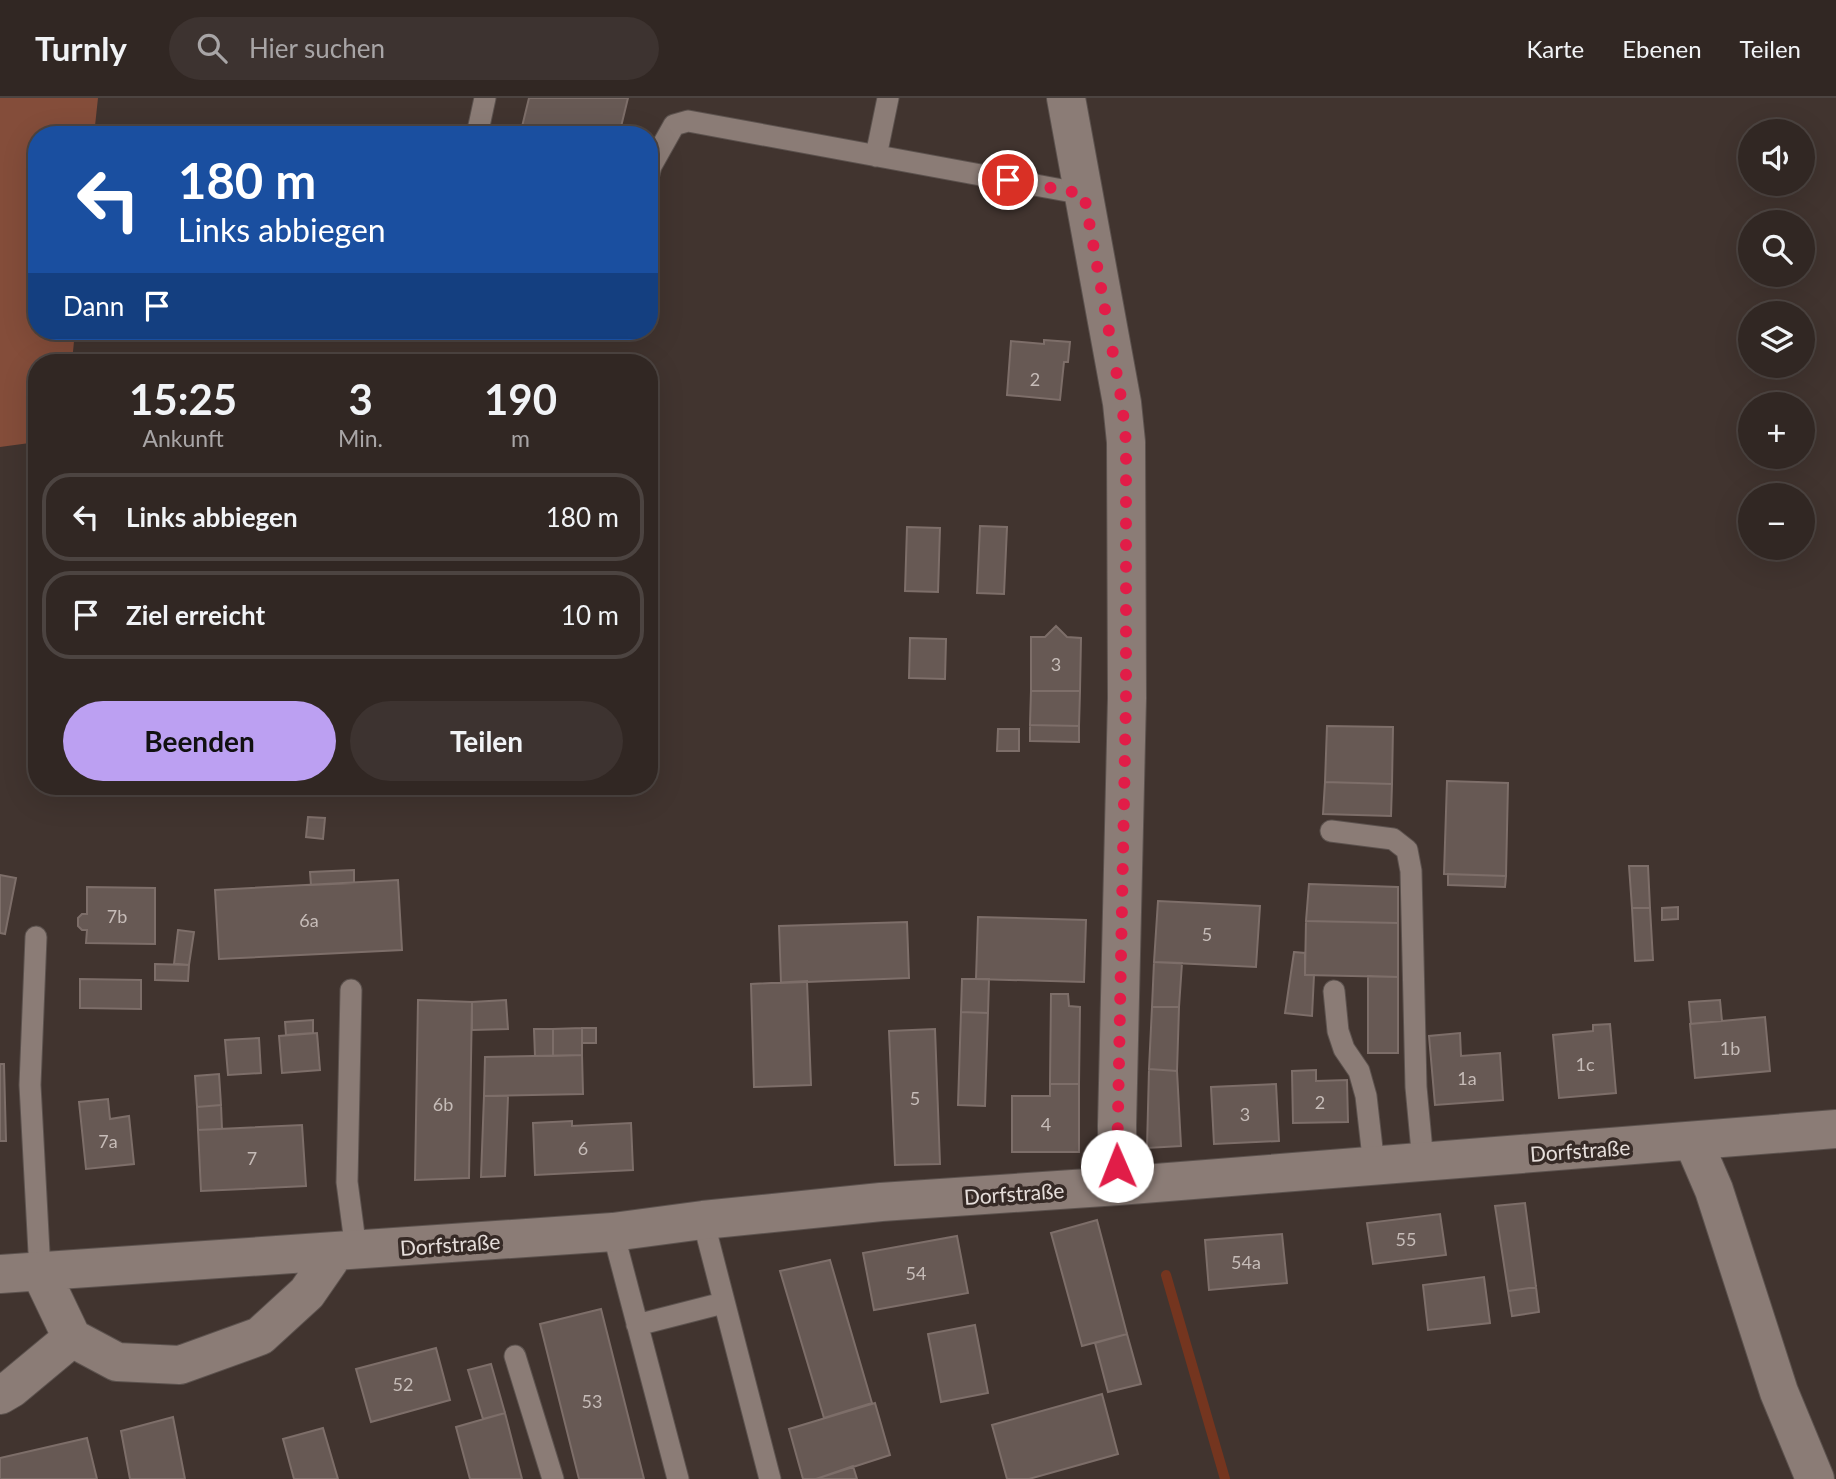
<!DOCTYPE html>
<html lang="de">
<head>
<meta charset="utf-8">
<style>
  body { margin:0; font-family:Lato,sans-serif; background:#3d3330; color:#f1f3f6; height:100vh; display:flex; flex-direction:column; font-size:26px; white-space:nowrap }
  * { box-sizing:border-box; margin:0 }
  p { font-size:23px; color:#a8a5a6 }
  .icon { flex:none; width:38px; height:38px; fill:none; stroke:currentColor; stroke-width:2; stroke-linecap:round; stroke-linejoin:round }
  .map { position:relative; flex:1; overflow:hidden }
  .sheet { position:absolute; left:28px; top:256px; width:630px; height:441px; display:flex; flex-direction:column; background:#312723; border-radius:28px; box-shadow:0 7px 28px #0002,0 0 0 2px #4c4441 }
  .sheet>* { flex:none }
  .top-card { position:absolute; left:28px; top:28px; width:630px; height:214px; border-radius:28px; box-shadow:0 7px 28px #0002,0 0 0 2px #4c4441; background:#1a4fa0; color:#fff; overflow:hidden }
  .tools { position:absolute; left:1738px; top:21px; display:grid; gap:14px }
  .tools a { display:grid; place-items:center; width:77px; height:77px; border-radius:50%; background:#312723; box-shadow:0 7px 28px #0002,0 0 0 2px #4c4441; font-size:35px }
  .pin { position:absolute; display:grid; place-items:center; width:60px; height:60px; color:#fff; margin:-30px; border:4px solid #fff; border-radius:50%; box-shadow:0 2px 7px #0007 }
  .me { position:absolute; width:77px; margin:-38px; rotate:359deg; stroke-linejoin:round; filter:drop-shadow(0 0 5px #0008) }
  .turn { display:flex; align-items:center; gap:24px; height:147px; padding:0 35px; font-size:32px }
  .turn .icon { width:91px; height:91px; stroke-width:2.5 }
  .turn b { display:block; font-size:49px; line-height:60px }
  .then { display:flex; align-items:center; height:66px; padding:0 35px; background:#0003; gap:14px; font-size:26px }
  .eta { display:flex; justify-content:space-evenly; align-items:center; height:119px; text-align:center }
  .eta b { font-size:42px; font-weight:700; line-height:49px }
  .button { display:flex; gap:14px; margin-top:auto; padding:14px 35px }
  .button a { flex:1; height:80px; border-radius:42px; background:#bca0f2; color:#111; font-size:28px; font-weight:700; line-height:80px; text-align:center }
  .button a+a { background:#3d3330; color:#f1f3f6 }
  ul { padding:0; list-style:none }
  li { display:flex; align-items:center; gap:21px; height:88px; margin:0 14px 10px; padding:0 21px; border:4px solid #4c4441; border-radius:28px }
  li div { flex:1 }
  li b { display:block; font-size:26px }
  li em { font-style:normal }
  header { display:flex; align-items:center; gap:42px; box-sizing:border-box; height:98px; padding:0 35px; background:#312723; border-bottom:2px solid #4c4441 }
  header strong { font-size:33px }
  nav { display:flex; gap:38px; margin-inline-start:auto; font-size:24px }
  .search { width:490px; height:63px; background:#3d3330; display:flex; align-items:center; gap:18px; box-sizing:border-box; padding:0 24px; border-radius:38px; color:#a8a5a6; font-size:26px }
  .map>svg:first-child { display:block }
  .green { fill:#844d3a }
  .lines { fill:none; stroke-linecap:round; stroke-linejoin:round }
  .stream { stroke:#74351f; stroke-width:10 }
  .building { fill:#675954; stroke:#7d6e69; stroke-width:2 }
  .lane-casing { stroke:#5c524e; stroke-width:23 }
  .street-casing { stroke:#5c524e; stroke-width:40 }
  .lane { stroke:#8b7c76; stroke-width:21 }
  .street { stroke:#8b7c76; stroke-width:38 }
  .route { stroke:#e11d48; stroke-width:12; stroke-dasharray:0 21.6 }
  .labels { text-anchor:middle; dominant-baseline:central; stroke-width:7; stroke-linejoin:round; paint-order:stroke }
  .number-label { font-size:18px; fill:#c6bcb8 }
  .street-label { font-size:21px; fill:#e5ddda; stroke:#362a26 }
</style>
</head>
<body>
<header>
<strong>Turnly</strong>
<div class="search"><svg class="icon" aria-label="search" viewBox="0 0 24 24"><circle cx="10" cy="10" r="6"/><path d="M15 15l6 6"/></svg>Hier suchen</div>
<nav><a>Karte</a><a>Ebenen</a><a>Teilen</a></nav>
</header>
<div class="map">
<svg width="1836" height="1381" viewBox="0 0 1836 1381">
  <rect width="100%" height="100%" fill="#41342f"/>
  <path class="green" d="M 0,0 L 98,0 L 94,37 L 37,37 L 37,233 L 75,233 L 72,264 L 37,264 L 37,344 L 0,349 Z"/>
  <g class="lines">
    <path class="stream" d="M 1166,1177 L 1225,1381"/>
  </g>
  <path class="building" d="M 529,0 L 628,0 L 619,37 L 520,37 Z
    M 1044,242 L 1070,244 L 1068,264 L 1064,264 L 1060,302 L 1007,297 L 1011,243 L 1044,246 Z
    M 980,428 L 1007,429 L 1004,496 L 977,495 Z
    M 907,429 L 940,430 L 938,494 L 905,493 Z
    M 1056,528 L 1067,539 L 1081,540 L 1080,593 L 1031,593 L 1031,539 L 1045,539 Z
    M 910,540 L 946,541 L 945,581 L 909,580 Z
    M 1031,593 L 1080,593 L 1079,628 L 1030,627 Z
    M 1030,627 L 1079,628 L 1079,644 L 1030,643 Z
    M 1327,628 L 1393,629 L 1392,686 L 1325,684 Z
    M 998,631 L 1019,631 L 1019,653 L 997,653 Z
    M 1447,683 L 1508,685 L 1506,778 L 1444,776 Z
    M 1325,684 L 1392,686 L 1391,718 L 1323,716 Z
    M 308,719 L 325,720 L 323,741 L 306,739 Z
    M 1629,768 L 1648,768 L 1650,810 L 1632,810 Z
    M 354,772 L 354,785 L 311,787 L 310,774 Z
    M 1448,776 L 1506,778 L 1505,789 L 1448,787 Z
    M 0,777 L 16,780 L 5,836 L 0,835 Z
    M 398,782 L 402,852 L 219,861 L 215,792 Z
    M 1309,786 L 1398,789 L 1398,825 L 1306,823 Z
    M 87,789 L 155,790 L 155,846 L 86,845 L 87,832 L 82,832 L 78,828 L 78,820 L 82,816 L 87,816 Z
    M 1158,803 L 1260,808 L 1256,869 L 1154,864 Z
    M 1678,809 L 1678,821 L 1662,822 L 1662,810 Z
    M 1632,810 L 1650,810 L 1653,862 L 1635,863 Z
    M 978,819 L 1086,822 L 1084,884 L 976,881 Z
    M 1306,823 L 1398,825 L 1398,879 L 1305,877 Z
    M 907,824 L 909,880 L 781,885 L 779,828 Z
    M 178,832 L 194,834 L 189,867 L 174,866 Z
    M 1294,854 L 1305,855 L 1305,877 L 1314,877 L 1312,918 L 1285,915 Z
    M 1154,864 L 1182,865 L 1179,909 L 1152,909 Z
    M 155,866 L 189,867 L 188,883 L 155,882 Z
    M 1368,878 L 1398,879 L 1398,955 L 1368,955 Z
    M 80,881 L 141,882 L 141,911 L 80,910 Z
    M 962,881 L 989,881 L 988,915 L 961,914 Z
    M 807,883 L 811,987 L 754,989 L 751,886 Z
    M 1051,896 L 1068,896 L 1069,908 L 1080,909 L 1079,986 L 1050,986 Z
    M 418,902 L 472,904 L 469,1080 L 415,1082 Z
    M 506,902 L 508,931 L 472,932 L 472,904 Z
    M 1720,902 L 1722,923 L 1691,926 L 1689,904 Z
    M 1152,909 L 1179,909 L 1177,973 L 1149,971 Z
    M 961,914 L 988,915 L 985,1008 L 958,1007 Z
    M 1765,919 L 1770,973 L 1695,980 L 1690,926 Z
    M 313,922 L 313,935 L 286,937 L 285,924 Z
    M 1610,926 L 1616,995 L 1559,1000 L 1553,937 L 1593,933 L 1593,927 Z
    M 582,930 L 596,930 L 596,945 L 582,945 Z
    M 582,930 L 582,957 L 553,958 L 553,931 Z
    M 534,931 L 553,931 L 553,958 L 535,958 Z
    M 935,931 L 940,1066 L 895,1067 L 889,933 Z
    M 317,935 L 320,972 L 282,975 L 279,938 Z
    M 1460,935 L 1461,958 L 1500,955 L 1503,1002 L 1435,1007 L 1429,938 Z
    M 259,940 L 261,975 L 228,977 L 225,942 Z
    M 582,957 L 583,996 L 484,998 L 485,959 Z
    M 0,966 L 4,966 L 6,1043 L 0,1043 Z
    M 1149,971 L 1177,973 L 1181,1048 L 1147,1050 Z
    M 1316,972 L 1316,983 L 1347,982 L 1348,1024 L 1293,1025 L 1292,973 Z
    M 219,976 L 221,1007 L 197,1009 L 195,978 Z
    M 1050,986 L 1079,986 L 1079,1054 L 1012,1054 L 1012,998 L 1050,998 Z
    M 1276,986 L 1279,1043 L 1214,1046 L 1211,989 Z
    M 484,998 L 508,998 L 505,1078 L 481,1079 Z
    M 108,1001 L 110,1021 L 129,1018 L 134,1066 L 86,1071 L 79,1004 Z
    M 221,1007 L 222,1031 L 198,1032 L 197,1009 Z
    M 572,1023 L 572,1028 L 631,1025 L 633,1072 L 535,1077 L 533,1025 Z
    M 302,1027 L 306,1088 L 201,1093 L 198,1032 Z
    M 1525,1105 L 1536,1189 L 1508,1193 L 1495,1108 Z
    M 1440,1116 L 1446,1157 L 1373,1166 L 1367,1125 Z
    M 1097,1122 L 1127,1236 L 1082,1248 L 1051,1135 Z
    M 1282,1136 L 1287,1185 L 1209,1192 L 1205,1142 Z
    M 957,1138 L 968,1195 L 874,1212 L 863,1155 Z
    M 830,1162 L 872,1305 L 824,1320 L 780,1173 Z
    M 1484,1179 L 1490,1225 L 1428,1232 L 1423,1187 Z
    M 1536,1189 L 1539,1214 L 1512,1218 L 1508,1193 Z
    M 601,1211 L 644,1381 L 579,1381 L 540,1226 Z
    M 975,1227 L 988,1295 L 941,1304 L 928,1236 Z
    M 1127,1236 L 1141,1286 L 1108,1294 L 1095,1245 Z
    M 436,1250 L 450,1302 L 371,1324 L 356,1271 Z
    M 491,1266 L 505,1315 L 483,1321 L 468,1272 Z
    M 1102,1296 L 1118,1356 L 1029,1381 L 1007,1381 L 992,1327 Z
    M 875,1305 L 890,1357 L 816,1381 L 803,1381 L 789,1331 Z
    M 505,1315 L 522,1381 L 470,1381 L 456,1329 Z
    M 173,1319 L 185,1381 L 130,1381 L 121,1333 Z
    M 323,1330 L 338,1381 L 294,1381 L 283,1341 Z
    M 87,1340 L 97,1381 L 0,1381 L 0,1360 Z
    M 853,1368 L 857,1381 L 816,1381 Z"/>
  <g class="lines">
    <g class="lane-casing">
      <path id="lane" d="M 477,37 L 485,0
        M 876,58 L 888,0
        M 649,76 L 651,68 L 674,27 L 688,23 L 1084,96
        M 1331,733 L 1393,741 L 1407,752 L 1411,773 L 1416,989 L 1423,1064
        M 36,839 L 30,987 L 40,1173
        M 351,892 L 347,1084 L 356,1152
        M 1334,893 L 1338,933 L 1344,951 L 1359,973 L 1366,998 L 1374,1068
        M 703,1122 L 770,1381
        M 613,1134 L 678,1381
        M 637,1227 L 723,1205
        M 515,1258 L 553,1381"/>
    </g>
    <g class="street-casing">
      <path id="street" d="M 1066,0 L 1122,305 L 1126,344 L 1127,600 L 1117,1028 L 1118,1088
        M 1693,1043 L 1714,1092 L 1779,1294 L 1815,1381
        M 40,1173 L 72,1240 L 117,1264 L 180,1267 L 260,1238 L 307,1195 L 336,1153
        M 0,1176 L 613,1134 L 703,1122 L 881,1104 L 1118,1088 L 1836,1031
        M 0,1297 L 12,1290 L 72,1240"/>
    </g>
    <use href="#lane" class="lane"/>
    <use href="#street" class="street"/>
  </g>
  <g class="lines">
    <path class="route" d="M 1008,82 L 1084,96 L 1122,305 L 1126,344 L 1126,600 L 1117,1068"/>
  </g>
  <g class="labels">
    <g class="number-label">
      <text x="1035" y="281">2</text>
      <text x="1056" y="566">3</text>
      <text x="117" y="818">7b</text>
      <text x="309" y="822">6a</text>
      <text x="1207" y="836">5</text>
      <text x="1730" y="950">1b</text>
      <text x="1585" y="966">1c</text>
      <text x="1467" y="980">1a</text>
      <text x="915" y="1000">5</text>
      <text x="1320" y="1004">2</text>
      <text x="443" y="1006">6b</text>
      <text x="1245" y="1016">3</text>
      <text x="1046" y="1026">4</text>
      <text x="108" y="1043">7a</text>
      <text x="583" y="1050">6</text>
      <text x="252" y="1060">7</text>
      <text x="1406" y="1141">55</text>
      <text x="1246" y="1164">54a</text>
      <text x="916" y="1175">54</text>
      <text x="403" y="1286">52</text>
      <text x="592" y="1303">53</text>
    </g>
    <g class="street-label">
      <text transform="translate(1580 1052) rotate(-4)">Dorfstraße</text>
      <text transform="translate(1014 1095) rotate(-4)">Dorfstraße</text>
      <text transform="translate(450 1146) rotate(-4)">Dorfstraße</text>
    </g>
  </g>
</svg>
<div class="tools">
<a><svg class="icon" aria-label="sound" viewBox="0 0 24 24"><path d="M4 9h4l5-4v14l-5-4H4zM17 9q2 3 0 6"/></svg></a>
<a><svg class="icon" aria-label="search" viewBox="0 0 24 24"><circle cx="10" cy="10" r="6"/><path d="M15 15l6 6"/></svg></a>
<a><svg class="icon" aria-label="layers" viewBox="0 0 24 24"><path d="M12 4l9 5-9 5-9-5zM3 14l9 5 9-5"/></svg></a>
<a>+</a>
<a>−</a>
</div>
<div class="pin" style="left:1008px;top:82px;background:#d93025"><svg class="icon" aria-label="arrive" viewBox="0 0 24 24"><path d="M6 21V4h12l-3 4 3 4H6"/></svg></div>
<svg class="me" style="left:1117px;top:1068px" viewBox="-20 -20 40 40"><circle r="19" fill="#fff"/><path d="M0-13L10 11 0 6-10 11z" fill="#e11d48"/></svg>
<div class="top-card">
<div class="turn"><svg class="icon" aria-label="left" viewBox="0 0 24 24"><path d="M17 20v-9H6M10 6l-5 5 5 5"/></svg><div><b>180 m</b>Links abbiegen</div></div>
<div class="then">Dann<svg class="icon" aria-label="arrive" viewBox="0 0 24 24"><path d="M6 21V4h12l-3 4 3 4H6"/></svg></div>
</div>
<section class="sheet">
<div class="eta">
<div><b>15:25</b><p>Ankunft</p></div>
<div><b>3</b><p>Min.</p></div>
<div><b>190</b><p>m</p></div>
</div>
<ul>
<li><svg class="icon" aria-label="left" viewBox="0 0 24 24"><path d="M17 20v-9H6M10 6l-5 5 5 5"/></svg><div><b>Links abbiegen</b></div><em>180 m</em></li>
<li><svg class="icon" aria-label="arrive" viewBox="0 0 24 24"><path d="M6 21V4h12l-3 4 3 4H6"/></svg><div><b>Ziel erreicht</b></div><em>10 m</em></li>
</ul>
<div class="button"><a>Beenden</a><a>Teilen</a></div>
</section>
</div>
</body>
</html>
